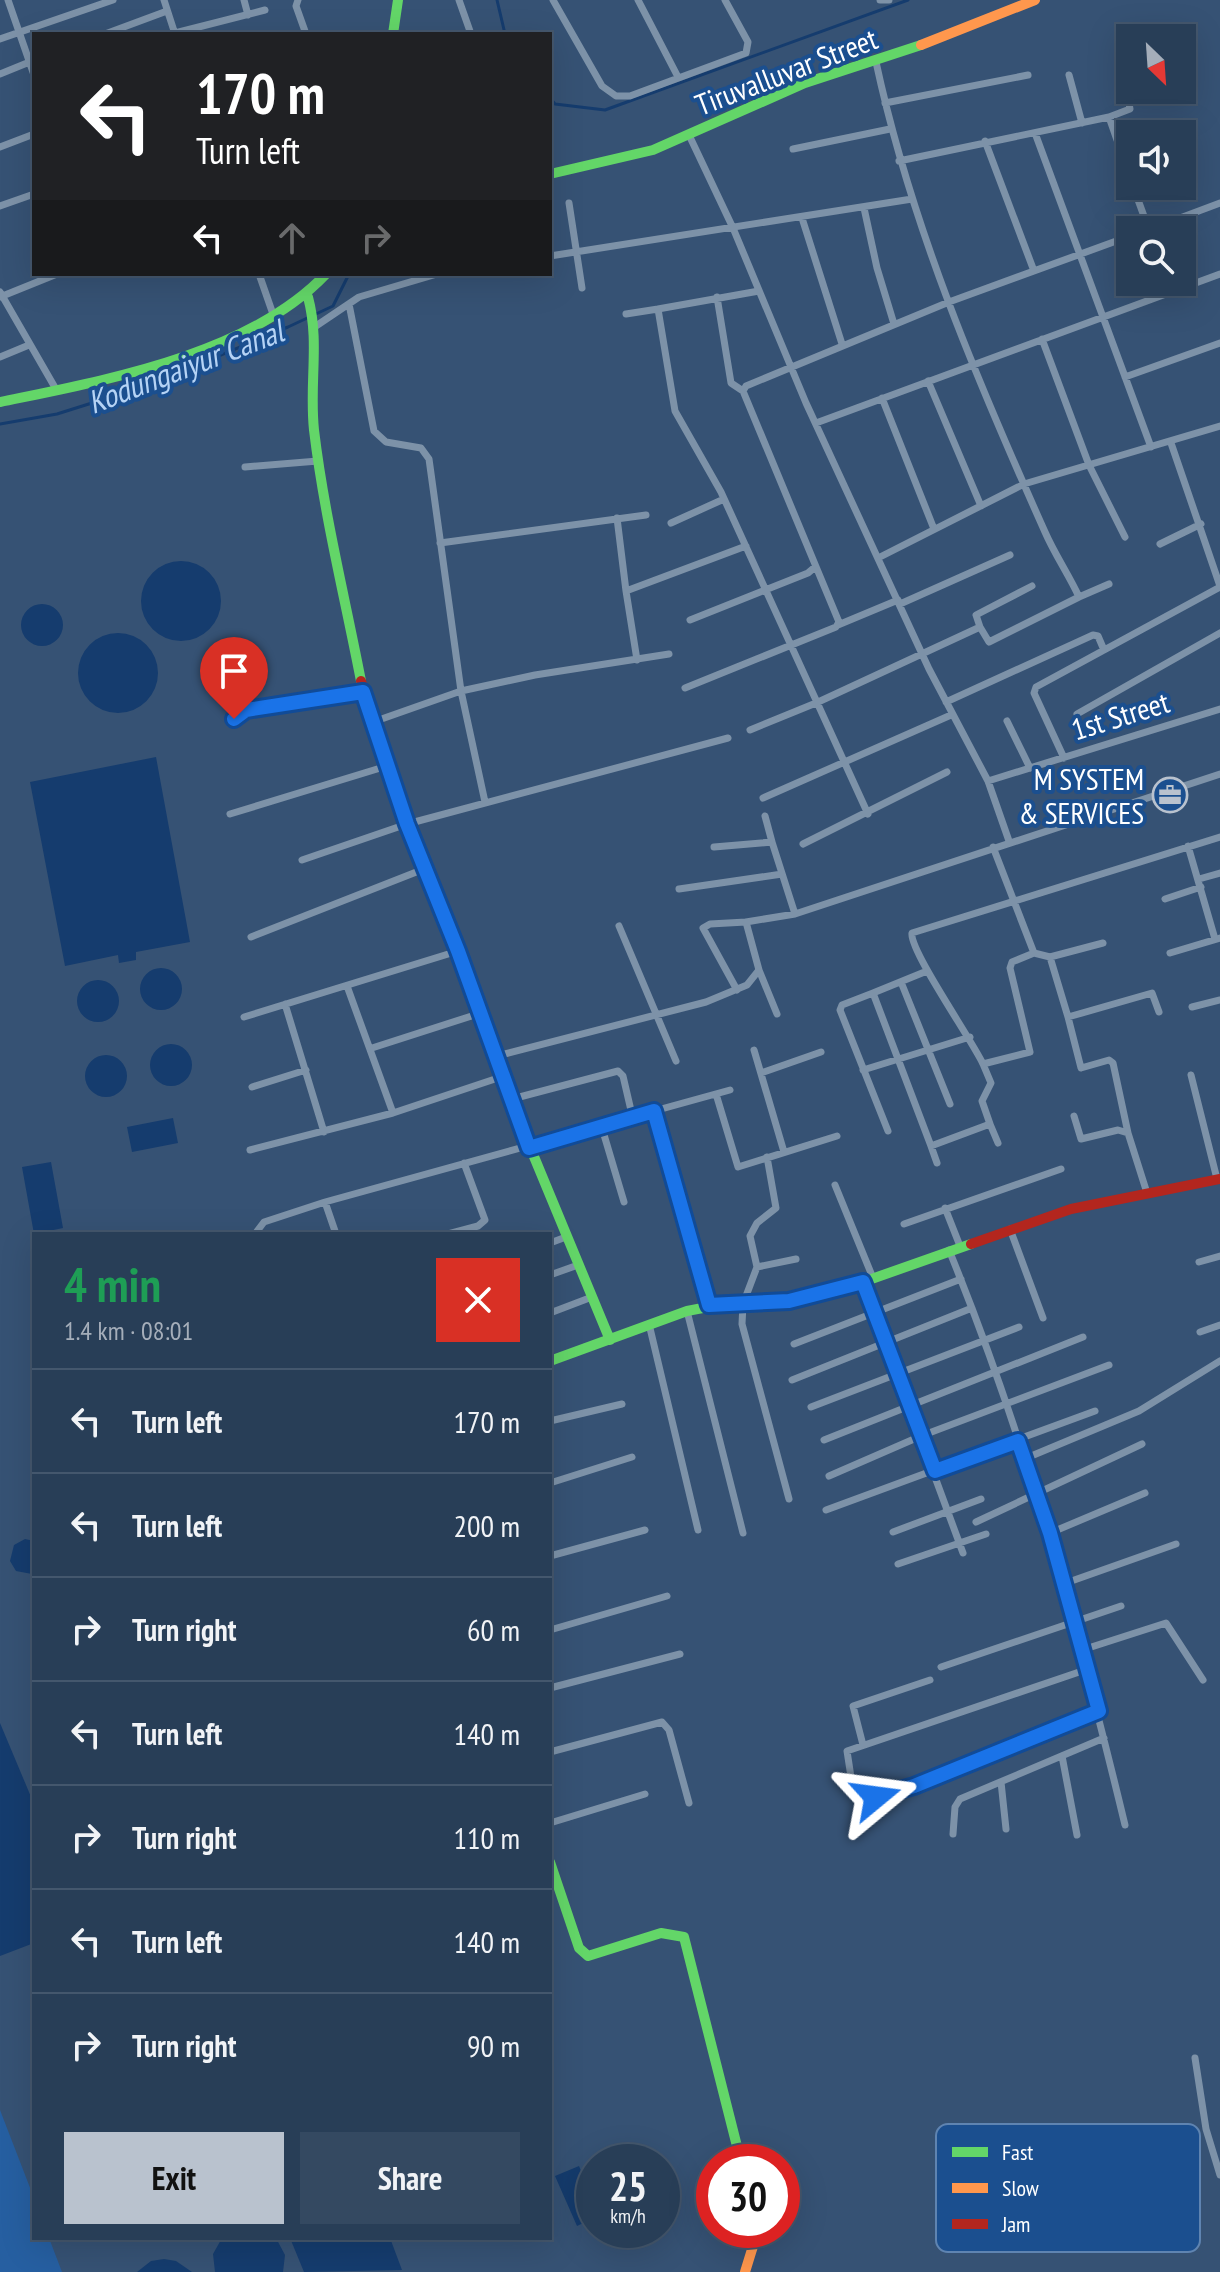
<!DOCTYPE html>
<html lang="en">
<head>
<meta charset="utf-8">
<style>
  body { margin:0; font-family:"PT Sans Narrow",sans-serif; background:#344961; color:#f1f3f6; height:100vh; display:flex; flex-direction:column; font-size:30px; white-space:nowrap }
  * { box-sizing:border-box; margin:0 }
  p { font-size:26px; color:#a5aeba }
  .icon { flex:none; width:44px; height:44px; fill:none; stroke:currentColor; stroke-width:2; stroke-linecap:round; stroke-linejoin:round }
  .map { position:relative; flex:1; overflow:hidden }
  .details { position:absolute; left:32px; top:1232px; width:520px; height:1008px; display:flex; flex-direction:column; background:#283e57; border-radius:0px; box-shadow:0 8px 32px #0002,0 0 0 2px #44576d }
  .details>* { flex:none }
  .guide { position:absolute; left:32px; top:32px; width:520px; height:244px; border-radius:0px; box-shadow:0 8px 32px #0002,0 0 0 2px #44576d; background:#202124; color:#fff; overflow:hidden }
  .needle { width:52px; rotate:155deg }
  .buttons { position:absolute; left:1116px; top:24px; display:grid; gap:16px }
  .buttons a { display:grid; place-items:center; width:80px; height:80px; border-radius:0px; background:#283e57; box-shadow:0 8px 32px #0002,0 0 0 2px #44576d; font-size:40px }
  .speed { position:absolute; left:576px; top:2144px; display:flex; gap:16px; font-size:40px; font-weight:700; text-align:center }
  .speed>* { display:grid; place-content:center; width:104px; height:104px; border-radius:50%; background:#283e57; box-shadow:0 8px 32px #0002,0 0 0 2px #44576d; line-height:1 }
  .speed small { font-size:20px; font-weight:400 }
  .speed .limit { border:12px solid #d22; background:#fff; color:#111 }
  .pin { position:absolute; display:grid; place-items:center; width:68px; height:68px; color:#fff; margin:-82px -34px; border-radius:50% 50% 50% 0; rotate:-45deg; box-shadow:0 0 8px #0007 }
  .pin .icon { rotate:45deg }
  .me { position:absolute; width:88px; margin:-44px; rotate:74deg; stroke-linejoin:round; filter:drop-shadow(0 0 6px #0008) }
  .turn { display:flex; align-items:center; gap:28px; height:168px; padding:0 32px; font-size:36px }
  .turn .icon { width:104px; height:104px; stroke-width:2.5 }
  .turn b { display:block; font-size:56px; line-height:68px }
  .lanes { display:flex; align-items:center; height:76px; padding:0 32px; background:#0003; justify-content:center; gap:40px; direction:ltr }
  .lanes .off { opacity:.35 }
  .round { display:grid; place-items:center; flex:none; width:84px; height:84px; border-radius:0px; background:#344961 }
  .summary { display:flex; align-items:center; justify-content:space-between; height:136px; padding:0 32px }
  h1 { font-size:48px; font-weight:700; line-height:60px; color:#1e9e55 }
  .cta { display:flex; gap:16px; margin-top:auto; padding:16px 32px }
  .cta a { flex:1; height:92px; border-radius:0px; background:#b9c2ce; color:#111; font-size:32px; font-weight:700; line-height:92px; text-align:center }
  .cta a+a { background:#344961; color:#f1f3f6 }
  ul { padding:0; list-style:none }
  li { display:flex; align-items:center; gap:24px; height:104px; padding:0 32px; border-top:2px solid #44576d }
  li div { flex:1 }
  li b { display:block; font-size:30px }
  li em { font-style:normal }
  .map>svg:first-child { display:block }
  .green { fill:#265fa1 }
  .water { fill:#153c6e }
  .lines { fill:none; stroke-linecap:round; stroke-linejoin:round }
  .stream { stroke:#153c6e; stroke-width:3 }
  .street { stroke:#7d92a8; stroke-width:7 }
  .fast { stroke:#63d668; stroke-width:10 }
  .slow { stroke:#ff974d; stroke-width:10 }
  .jam { stroke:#b3261e; stroke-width:10 }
  .route-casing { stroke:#114b97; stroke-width:20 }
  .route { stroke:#1a73e8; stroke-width:14 }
  .labels { text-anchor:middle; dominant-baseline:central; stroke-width:8; stroke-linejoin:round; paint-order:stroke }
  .street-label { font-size:30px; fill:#fff; stroke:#1b4f8f }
  .poi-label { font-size:30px; fill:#fff; stroke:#1b4f8f; text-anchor:end }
  .water-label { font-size:32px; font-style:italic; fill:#b5d3f5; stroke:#1b4f8f }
  .key { fill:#1b4f8f; stroke:#5f84b1; stroke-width:2 }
  .key-label { font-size:22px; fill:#fff }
</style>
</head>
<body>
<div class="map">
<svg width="1220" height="2272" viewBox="0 0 1220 2272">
  <rect width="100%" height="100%" fill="#365274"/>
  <path class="green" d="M 0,2110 L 34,2198 L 34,2238 L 49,2238 L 62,2272 L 0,2272 Z"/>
  <path class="water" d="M141 601a40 40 0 1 1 80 0a40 40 0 1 1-80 0Z
    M21 625a21 21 0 1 1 42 0a21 21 0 1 1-42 0Z
    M78 673a40 40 0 1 1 80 0a40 40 0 1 1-80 0Z
    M 156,757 L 190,942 L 136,952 L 136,960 L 119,963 L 118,955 L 65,966 L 30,782 Z
    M140 989a21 21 0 1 1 42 0a21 21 0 1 1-42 0Z
    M77 1001a21 21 0 1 1 42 0a21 21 0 1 1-42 0Z
    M150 1065a21 21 0 1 1 42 0a21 21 0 1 1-42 0Z
    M85 1076a21 21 0 1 1 42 0a21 21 0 1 1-42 0Z
    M 173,1118 L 178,1143 L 132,1152 L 127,1127 Z
    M 51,1162 L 63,1228 L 34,1234 L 22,1167 Z
    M 25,1539 L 34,1541 L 32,1574 L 16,1571 L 10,1561 L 14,1545 Z
    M 0,1723 L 34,1804 L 34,1943 L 0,1956 Z
    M 579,2166 L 594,2202 L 594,2218 L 577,2226 L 555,2176 Z
    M 222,2238 L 276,2238 L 285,2255 L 283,2272 L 215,2272 L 213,2254 Z
    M 290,2238 L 390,2238 L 402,2270 L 304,2272 Z
    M 164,2259 L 176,2261 L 192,2272 L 137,2272 L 151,2261 Z"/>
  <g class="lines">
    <path class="stream" d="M 497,0 L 505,34
      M 550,98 L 555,104 L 605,110 L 908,0
      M 0,424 L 57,414 L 149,385 L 288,327 L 333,306 L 349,274"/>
    <path class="street" d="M 8,0 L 34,75
      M 164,0 L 175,34
      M 244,0 L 248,15
      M 298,0 L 296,6 L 306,34
      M 459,0 L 471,34
      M 553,0 L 602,86 L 616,96 L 630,96 L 746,53 L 748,42 L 725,0
      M 638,0 L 678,77
      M 880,0 L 889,0
      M 175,33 L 265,10
      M 105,34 L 167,11
      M 0,39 L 113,0
      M 876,62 C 911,225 977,380 1045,532 C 1055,555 1069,575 1079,597 L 989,642 L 980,627
      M 0,74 L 32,61
      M 1069,75 L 1082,123
      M 885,103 L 1028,75
      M 1109,117 L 1130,109 L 1122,62
      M 1035,133 L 1151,447
      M 689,135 L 733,228 L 806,403 L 929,669 L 988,781 L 1009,841
      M 985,141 L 1034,271
      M 0,147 L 34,134
      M 793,149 L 890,129
      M 899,161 L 1109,117 L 1130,177
      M 1133,186 L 1149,230
      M 569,203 L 582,288
      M 0,206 L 34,194
      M 864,208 L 877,268 L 894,324
      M 802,218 L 842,344
      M 1148,230 L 1220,203
      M 550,256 L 912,199
      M 259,274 L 274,317
      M 759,291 L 658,309 L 675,411 L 721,492 L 868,814
      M 0,292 L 57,391
      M 0,297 L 57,274
      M 717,297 L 731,383 L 743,391
      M 349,304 L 374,431 L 386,442 L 421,448 L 429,459 L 461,691 L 485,802
      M 626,314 L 658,309
      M 316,326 L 359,297 L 437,274
      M 1042,339 L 1089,465 L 1125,537
      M 0,357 L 29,345
      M 1125,377 L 1220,343
      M 928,381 L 981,506
      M 882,398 L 934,529
      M 816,423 L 1220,274
      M 1171,443 L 1220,586
      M 245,467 L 318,461
      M 617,518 L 626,591
      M 671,523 L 724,499
      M 440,543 L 646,515
      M 1160,544 L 1201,524
      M 880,557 L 1024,484 L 1220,426
      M 1079,597 L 1109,584
      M 900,604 L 1010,555
      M 690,620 L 808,573 L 815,567
      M 838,625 L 898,600
      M 637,660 L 626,591 L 746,546
      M 685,688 L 836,627 L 839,622 L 743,391 L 746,386 L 949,302 L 1130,236
      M 946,702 L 1093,635 L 1098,636 L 1104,650
      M 1077,714 L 1220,633
      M 234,719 L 246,710 L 363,692
      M 1007,721 L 1030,768
      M 373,722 L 461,691 L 535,675 L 669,654
      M 750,730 L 816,703 L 980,627 L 976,615 L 1032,586
      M 1064,758 L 1034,693 L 1036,687 L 1220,587
      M 988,781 L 1220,709
      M 763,798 L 951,715
      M 230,814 L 387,766
      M 765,816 L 772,842
      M 803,844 L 947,772
      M 1188,846 L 1215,939
      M 714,847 L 772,842 L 795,914
      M 993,847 L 1034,953
      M 302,860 L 407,824 L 728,738
      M 1199,879 L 1220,873
      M 679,889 L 782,874
      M 1165,899 L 1201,887
      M 619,926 L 676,1061
      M 251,937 L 424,869
      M 1170,953 L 1220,938
      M 1050,957 L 1103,943
      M 759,970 L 777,1014
      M 927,971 L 873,993 L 931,1146 L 990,1124 L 982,1101 L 991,1083 L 983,1064
      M 901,982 L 950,1104
      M 347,986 L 393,1113
      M 737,990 L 703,928 L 710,924 L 746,922
      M 873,993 L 842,1005 L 840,1010 L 888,1131
      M 285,1004 L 324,1132
      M 1192,1007 L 1220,1000
      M 1159,1012 L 1152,993 L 1068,1017 L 1050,957 L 1034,953 L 1012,962 L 1010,968 L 1030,1052 L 983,1064 C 972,1040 909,950 912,933 L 1220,837
      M 244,1017 L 458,951
      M 1068,1017 L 1081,1068 L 1109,1060 L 1113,1063 L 1128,1133
      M 372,1048 L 481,1013
      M 754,1050 L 784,1152
      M 497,1056 L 706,1002 L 747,985 L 759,970 L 746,922 L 795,914 L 1220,774
      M 863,1070 L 970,1037
      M 761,1073 L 821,1052
      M 1191,1075 L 1217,1179
      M 252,1087 L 306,1070
      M 716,1094 L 738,1167 L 837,1136
      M 512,1099 L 618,1071 L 623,1076 L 633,1119
      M 654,1111 L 709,1305
      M 1074,1116 L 1081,1139 L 1118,1130 L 1128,1133 L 1147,1193
      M 990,1124 L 998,1143
      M 602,1128 L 624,1202
      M 931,1146 L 937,1163
      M 250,1150 L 393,1113 L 504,1076
      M 767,1157 L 776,1208 L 757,1223 L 750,1236 L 757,1267 L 743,1304 L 742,1324 L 789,1499
      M 835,1185 L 873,1278
      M 325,1202 L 336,1234
      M 945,1208 L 960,1246
      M 904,1224 L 1061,1169
      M 1010,1229 L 1043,1318
      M 255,1234 L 264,1222 L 325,1202 L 730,1090
      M 448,1234 L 478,1226 L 485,1220 L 464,1163
      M 550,1243 L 566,1237
      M 949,1250 C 1025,1436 1078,1630 1125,1825
      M 1199,1262 L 1220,1256
      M 757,1267 L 796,1259
      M 550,1275 L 578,1265
      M 863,1282 L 963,1553
      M 687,1311 L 743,1533
      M 550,1313 L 592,1297
      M 649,1324 L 698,1530
      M 1200,1332 L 1220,1325
      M 794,1344 L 961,1279
      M 792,1380 L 972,1308
      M 811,1407 L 1019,1327
      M 550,1421 L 622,1404
      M 824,1440 L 1083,1337
      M 1024,1459 L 1139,1411 L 1220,1361
      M 829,1476 L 921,1436 L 1109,1365
      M 550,1483 L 632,1457
      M 826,1510 L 1095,1411
      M 976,1522 L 1142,1444
      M 893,1532 L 981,1499
      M 1050,1533 L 1145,1493
      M 550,1556 L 645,1530
      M 898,1564 L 986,1534
      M 1063,1584 L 1176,1544
      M 550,1630 L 667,1596
      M 1082,1650 L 1166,1623 L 1203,1680
      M 941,1667 L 1121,1606
      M 1088,1669 L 847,1751 L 851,1777 L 863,1796 L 905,1790 L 1099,1711
      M 550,1688 L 680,1654
      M 863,1745 L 853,1706 L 930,1680
      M 550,1752 L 662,1722 L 669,1730 L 689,1803
      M 1062,1756 L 1077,1835
      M 1001,1782 L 1006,1829
      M 550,1823 L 645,1794
      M 953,1834 L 955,1807 L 960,1799 L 1104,1738
      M 1195,2058 L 1206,2129 L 1220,2175"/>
    <path class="fast" d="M 393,34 L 398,0
      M 550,174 L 653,150 L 805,83 L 921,45
      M 308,297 C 320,342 309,383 314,430 C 324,514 345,598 361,681
      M 0,402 C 106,380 249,355 326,274
      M 518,1118 L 610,1340
      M 550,1361 L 687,1311 L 729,1303 L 789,1301 L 863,1282 L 971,1244
      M 550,1862 L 579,1948 L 588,1956 L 661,1933 L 684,1937 L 741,2162"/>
    <path class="slow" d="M 921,45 L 1035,0
      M 745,2272 L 758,2230"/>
    <path class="jam" d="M 361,681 L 407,824 L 518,1118
      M 971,1244 L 1071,1209 L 1220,1179"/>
  </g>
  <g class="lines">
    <g class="route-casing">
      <path id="route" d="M 234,719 L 246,710 L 363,692 L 407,824 L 458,951 L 529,1148 L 654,1111 L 709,1305 L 789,1301 L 863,1282 L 935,1471 L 1018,1441 L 1050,1533 L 1099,1711 L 914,1786 L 876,1797"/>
    </g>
    <use href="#route" class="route"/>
  </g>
  <defs>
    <g id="office-ring" transform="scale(1.8)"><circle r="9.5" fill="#1b4f8f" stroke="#b9c2ce" stroke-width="1.5"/><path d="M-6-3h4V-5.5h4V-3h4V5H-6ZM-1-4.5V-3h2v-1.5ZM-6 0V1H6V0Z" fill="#b9c2ce"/></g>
  </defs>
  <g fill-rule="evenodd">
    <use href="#office-ring" x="1170" y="795"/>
  </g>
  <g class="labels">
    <g class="street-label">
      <text transform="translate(786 71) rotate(-21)">Tiruvalluvar Street</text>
      <text transform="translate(1120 715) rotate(-17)">1st Street</text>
    </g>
    <g class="poi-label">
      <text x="1144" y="778">M SYSTEM<tspan x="1144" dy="34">&amp; SERVICES</tspan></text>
    </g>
    <g class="water-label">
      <text transform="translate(185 366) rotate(-21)">Kodungaiyur Canal</text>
    </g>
  </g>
  <rect x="936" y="2124" width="264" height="128" rx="12" class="key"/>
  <rect x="952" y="2147" width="36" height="10" fill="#63d668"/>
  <rect x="952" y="2183" width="36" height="10" fill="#ff974d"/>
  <rect x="952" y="2219" width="36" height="10" fill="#b3261e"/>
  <g class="key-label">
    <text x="1002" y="2160">Fast</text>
    <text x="1002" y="2196">Slow</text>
    <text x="1002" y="2232">Jam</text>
  </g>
</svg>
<div class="buttons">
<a><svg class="needle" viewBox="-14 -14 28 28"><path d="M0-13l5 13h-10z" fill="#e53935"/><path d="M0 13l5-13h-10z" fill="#a5aeba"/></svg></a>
<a><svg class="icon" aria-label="sound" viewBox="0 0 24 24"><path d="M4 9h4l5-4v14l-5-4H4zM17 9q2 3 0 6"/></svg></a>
<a><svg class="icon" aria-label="search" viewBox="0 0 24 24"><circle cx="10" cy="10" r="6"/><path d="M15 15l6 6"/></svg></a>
</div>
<div class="speed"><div>25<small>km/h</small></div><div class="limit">30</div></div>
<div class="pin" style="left:234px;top:719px;background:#d93025"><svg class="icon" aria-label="arrive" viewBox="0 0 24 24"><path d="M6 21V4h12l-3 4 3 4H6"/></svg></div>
<svg class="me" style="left:876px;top:1797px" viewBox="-20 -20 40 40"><path d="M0-17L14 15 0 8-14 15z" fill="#1a73e8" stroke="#fff" stroke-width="4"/></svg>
<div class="guide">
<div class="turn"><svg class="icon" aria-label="left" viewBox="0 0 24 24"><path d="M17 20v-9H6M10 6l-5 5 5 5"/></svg><div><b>170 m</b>Turn left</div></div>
<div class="lanes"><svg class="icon" aria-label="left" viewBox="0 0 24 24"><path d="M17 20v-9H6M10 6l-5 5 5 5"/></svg><svg class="icon off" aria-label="ahead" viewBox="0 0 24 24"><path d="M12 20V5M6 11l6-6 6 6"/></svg><svg class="icon off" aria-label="right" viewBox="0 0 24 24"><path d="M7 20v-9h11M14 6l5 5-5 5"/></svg></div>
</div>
<section class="details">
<div class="summary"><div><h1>4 min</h1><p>1.4 km · 08:01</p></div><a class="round" style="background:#d93025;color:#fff"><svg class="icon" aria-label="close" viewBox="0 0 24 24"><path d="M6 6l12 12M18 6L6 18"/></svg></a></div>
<ul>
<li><svg class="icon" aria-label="left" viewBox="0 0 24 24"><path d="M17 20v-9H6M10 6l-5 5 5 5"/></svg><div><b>Turn left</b></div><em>170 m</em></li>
<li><svg class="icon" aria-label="left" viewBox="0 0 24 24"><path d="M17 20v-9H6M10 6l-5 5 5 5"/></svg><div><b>Turn left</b></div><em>200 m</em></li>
<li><svg class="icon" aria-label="right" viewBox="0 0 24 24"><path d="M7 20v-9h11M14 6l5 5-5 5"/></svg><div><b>Turn right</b></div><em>60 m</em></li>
<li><svg class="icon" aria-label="left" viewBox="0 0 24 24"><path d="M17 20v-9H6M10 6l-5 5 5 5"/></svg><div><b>Turn left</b></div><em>140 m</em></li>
<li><svg class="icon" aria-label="right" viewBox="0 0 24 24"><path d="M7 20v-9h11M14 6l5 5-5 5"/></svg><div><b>Turn right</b></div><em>110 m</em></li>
<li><svg class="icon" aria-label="left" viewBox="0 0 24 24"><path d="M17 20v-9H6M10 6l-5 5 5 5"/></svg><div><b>Turn left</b></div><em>140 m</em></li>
<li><svg class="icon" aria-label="right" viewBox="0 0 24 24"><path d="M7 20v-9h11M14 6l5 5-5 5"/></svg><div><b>Turn right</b></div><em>90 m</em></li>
</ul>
<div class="cta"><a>Exit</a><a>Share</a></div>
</section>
</div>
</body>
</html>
